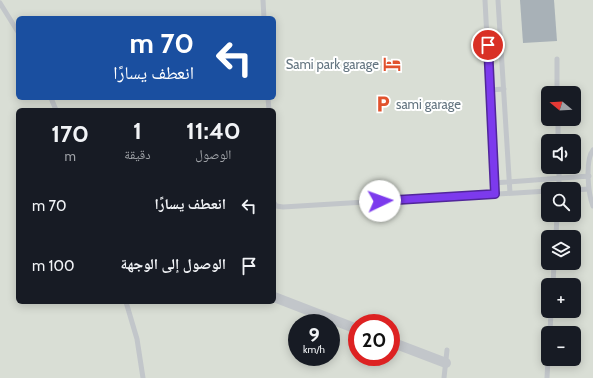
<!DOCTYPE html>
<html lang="ar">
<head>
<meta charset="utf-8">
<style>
  body { margin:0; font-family:Cabin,"Noto Naskh Arabic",sans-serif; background:#20242c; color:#f1f3f6; direction:rtl; height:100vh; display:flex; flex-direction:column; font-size:15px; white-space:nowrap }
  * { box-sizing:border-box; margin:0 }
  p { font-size:13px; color:#9ea1a6 }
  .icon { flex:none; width:22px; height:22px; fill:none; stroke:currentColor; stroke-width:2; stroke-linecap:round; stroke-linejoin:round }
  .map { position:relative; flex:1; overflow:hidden; direction:ltr }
  .sheet { position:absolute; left:16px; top:108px; width:260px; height:196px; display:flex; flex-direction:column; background:#171b24; border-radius:6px; box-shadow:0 2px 10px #0003; direction:rtl }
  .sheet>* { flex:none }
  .hud { position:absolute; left:16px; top:16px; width:260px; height:84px; border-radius:6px; box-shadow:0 2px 10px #0003; direction:rtl; background:#1a4fa0; color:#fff; overflow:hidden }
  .needle { width:26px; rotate:288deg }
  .tools { position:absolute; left:541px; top:86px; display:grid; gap:8px }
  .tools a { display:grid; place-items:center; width:40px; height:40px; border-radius:6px; background:#171b24; box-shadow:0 2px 10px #0003; font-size:20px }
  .speed { position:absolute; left:288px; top:314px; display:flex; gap:8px; font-size:20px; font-weight:700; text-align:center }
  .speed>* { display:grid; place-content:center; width:52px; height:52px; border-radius:50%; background:#171b24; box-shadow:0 2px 10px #0003; line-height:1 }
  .speed small { font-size:10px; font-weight:400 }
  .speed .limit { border:6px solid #d22; background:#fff; color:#111 }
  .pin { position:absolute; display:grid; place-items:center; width:34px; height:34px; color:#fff; margin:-17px; border:2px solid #fff; border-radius:50%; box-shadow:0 1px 4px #0007 }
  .me { position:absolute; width:44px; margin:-22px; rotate:87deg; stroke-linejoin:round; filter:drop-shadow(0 0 3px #0008) }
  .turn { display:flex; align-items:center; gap:14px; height:84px; padding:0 16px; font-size:18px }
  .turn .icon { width:52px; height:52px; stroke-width:2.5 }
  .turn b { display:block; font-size:28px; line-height:34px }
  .eta { display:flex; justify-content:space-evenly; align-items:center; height:68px; text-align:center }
  .eta b { font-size:24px; font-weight:800; line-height:28px }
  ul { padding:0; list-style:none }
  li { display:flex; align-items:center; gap:12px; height:60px; padding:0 16px }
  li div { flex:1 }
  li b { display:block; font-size:15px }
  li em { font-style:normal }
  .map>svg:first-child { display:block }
  .green { fill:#d9ded5; fill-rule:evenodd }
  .building { fill:#a8b1b7 }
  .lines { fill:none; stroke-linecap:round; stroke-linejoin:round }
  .lane { stroke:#c2c6ca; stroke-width:5 }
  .street { stroke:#c2c6ca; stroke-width:10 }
  .route-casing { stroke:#51269a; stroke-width:10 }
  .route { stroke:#7c3aed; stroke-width:7 }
  .labels { text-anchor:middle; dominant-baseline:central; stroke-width:4; stroke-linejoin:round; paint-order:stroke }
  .poi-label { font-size:13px; fill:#647581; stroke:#fff; text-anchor:end }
</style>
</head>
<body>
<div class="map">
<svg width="593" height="378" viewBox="0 0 593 378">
  <rect width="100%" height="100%" fill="#f9f9f6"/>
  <path class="green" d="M 0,0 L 593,0 L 593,378 L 0,378 ZM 18,18 L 274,18 L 274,98 L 18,98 ZM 548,93 L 574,93 L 574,119 L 548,119 ZM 18,110 L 274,110 L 274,302 L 18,302 ZM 548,141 L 574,141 L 574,167 L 548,167 ZM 548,189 L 574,189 L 574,215 L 548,215 ZM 548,237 L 574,237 L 574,263 L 548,263 ZM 548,285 L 574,285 L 574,311 L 548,311 ZM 297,323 L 331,323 L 331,357 L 297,357 ZM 357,323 L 391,323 L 391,357 L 357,357 ZM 548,333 L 574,333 L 574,359 L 548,359 Z"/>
  <path class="building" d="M 520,0 L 554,0 L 557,41 L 523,43 Z"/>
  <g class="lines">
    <path class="lane" d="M 263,0 L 264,18
      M 485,0 L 495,194
      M 498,0 L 510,193
      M 0,3 L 18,32
      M 557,59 L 557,93
      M 490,90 L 504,89
      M 51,98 L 56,110
      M 268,98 L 269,110
      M 558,119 L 558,141
      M 593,150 C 585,160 588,194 593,206
      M 559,167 L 559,189
      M 494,183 L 589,176
      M 380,188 L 381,201
      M 574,190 L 589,189
      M 274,203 L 276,206 L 283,207 L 548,191
      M 556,237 L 557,215
      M 553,285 L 554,263
      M 126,302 L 137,339 L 143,378
      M 550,333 L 551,311
      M 444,378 L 447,350
      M 547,378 L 548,359"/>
    <path class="street" d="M 274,297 L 357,329
      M 391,342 L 446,363"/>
  </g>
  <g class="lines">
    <g class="route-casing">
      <path id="route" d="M 380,201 L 495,194 L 488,45"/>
    </g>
    <use href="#route" class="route"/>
  </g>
  <defs>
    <g id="hotel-bare" transform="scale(1.38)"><path d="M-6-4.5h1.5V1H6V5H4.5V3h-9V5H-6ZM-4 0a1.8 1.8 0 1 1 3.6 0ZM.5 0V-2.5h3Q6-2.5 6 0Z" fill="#e1522d" stroke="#fff" stroke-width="2.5" paint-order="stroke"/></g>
    <g id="parking-bare" transform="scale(1.38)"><path d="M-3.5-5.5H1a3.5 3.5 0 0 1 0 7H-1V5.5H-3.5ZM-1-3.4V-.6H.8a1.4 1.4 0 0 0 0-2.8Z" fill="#e1522d" stroke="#fff" stroke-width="2.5" paint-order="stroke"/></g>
  </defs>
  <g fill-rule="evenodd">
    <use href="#hotel-bare" x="392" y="64"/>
    <use href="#parking-bare" x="383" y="104"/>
  </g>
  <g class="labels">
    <g class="poi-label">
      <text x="379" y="64">Sami park garage</text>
      <text x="396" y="104" text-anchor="start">sami garage</text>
    </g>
  </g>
</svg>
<div class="tools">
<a><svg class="needle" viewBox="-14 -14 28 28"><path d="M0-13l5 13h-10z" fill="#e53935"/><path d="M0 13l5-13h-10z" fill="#9ea1a6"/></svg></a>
<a><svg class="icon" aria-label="sound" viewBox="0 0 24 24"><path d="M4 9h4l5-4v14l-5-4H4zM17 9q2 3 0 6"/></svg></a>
<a><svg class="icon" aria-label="search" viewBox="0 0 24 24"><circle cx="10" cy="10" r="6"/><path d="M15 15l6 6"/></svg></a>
<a><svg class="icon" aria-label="layers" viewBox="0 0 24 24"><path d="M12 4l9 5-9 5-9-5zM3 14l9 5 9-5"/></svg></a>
<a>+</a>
<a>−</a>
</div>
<div class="speed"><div>9<small>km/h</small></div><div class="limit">20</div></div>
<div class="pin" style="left:488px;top:45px;background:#d93025"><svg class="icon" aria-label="arrive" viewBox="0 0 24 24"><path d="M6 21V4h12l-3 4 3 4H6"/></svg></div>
<svg class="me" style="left:380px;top:201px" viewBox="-20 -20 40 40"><circle r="19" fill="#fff"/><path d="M0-13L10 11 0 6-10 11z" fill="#7c3aed"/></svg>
<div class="hud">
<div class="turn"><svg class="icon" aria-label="left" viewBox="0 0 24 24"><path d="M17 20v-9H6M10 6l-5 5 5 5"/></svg><div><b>70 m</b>انعطف يسارًا</div></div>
</div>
<section class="sheet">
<div class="eta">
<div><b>11:40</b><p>الوصول</p></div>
<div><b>1</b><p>دقيقة</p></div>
<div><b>170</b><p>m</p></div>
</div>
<ul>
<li><svg class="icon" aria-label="left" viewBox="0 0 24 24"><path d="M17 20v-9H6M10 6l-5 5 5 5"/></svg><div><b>انعطف يسارًا</b></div><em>70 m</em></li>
<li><svg class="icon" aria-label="arrive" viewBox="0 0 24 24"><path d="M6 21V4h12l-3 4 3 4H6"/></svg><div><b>الوصول إلى الوجهة</b></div><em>100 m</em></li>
</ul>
</section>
</div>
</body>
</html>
